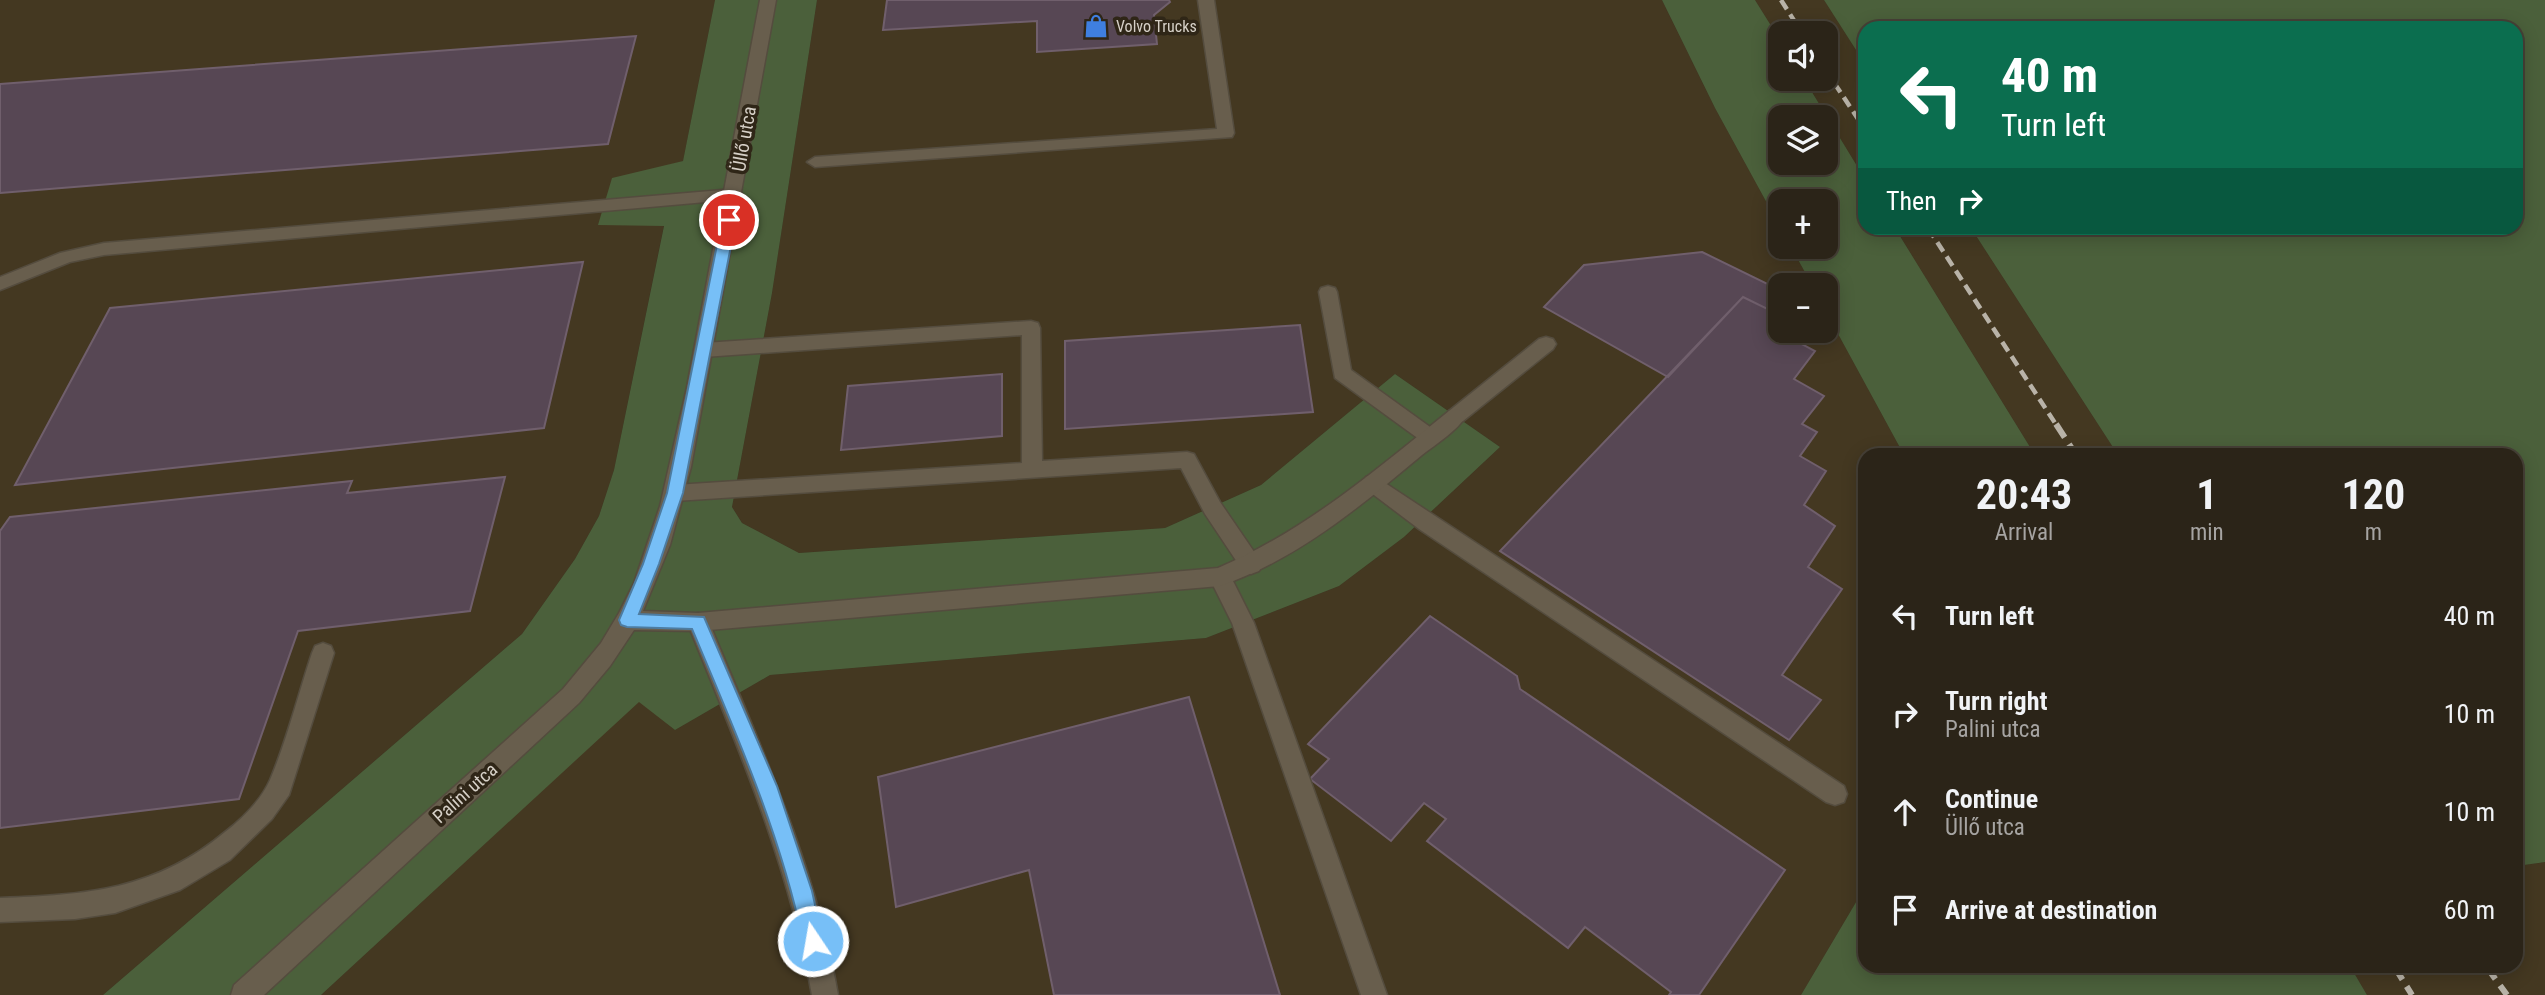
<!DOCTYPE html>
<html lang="en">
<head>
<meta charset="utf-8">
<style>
  body { margin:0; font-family:"Roboto Condensed",sans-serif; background:#373025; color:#f1f3f6; height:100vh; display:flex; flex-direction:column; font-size:26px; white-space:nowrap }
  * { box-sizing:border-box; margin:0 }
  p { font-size:23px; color:#a6a4a2 }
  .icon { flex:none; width:38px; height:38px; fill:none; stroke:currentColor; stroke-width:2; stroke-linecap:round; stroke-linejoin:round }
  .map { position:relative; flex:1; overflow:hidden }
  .sheet { position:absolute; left:1858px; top:448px; width:665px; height:525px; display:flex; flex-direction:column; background:#2b2418; border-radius:21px; box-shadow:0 4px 18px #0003,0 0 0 2px #474137 }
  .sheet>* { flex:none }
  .hud { position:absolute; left:1858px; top:21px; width:665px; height:214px; border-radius:21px; box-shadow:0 4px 18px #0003,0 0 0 2px #474137; background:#0b6e4f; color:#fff; overflow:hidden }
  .controls { position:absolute; left:1768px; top:21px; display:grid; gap:14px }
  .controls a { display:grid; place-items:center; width:70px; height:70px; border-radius:14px; background:#2b2418; box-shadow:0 4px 18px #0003,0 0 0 2px #474137; font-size:35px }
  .pin { position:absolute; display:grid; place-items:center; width:60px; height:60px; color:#fff; margin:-30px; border:4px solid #fff; border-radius:50%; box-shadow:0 2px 7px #0007 }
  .me { position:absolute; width:77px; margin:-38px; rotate:348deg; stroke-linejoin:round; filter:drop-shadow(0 0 5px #0008) }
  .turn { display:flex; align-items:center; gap:24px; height:147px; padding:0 28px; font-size:32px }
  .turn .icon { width:91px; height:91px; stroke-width:2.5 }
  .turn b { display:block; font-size:49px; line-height:60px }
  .then { display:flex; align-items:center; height:66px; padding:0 28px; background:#0003; gap:14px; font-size:26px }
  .eta { display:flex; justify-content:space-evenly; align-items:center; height:119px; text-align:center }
  .eta b { font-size:42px; font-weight:700; line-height:49px }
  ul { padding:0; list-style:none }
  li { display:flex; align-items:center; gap:21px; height:98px; padding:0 28px }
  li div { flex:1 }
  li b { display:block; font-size:26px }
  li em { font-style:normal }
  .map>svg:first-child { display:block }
  .built { fill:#443821 }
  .green { fill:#4b603b; fill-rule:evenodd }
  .building { fill:#574754; stroke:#705f6c; stroke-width:2 }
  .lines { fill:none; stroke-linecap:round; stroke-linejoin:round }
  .lane-casing { stroke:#544c3e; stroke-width:3 }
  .street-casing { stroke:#544c3e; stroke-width:3 }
  .lane { fill:#685e4d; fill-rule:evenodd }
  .street { fill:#685e4d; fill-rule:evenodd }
  .rail-far1 { stroke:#b9b3a8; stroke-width:4.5; stroke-dasharray:11 6; stroke-linecap:butt }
  .rail { stroke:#b9b3a8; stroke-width:6; stroke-dasharray:16 8; stroke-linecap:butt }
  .route { fill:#77bff7; stroke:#4d7ca1; stroke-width:2 }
  .labels { text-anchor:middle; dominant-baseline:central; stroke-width:7; stroke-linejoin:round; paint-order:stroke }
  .far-poi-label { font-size:16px; fill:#d6d0c7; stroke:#2f2617; text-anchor:start }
  .street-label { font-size:19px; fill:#d6d0c7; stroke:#2f2617 }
</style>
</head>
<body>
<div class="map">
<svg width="2545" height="995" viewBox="0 0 2545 995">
  <rect width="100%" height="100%" fill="#393020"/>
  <path class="built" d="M 0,0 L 715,0 L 683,161 L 653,170 L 599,225 L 664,225 L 614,470 L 599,516 L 575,559 L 522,634 L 103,995 L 0,995 Z
    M 817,0 L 1662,0 L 1715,108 L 1780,227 L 1780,247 L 1791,247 L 1812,285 L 1780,285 L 1780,331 L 1825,331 L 1825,310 L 1904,455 L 1866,455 L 1865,887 L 1801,995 L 321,995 L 639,701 L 675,730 L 770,675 L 1206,638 L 1339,586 L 1404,537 L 1500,447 L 1395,374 L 1261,485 L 1165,528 L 799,553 L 742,523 L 732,507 L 772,293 Z
    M 1755,0 L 1824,0 L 1865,64 L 1865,179 L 1804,79 L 1825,79 L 1825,33 L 1780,33 L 1780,40 Z
    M 1895,228 L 1971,228 L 2118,455 L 2035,455 Z
    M 2545,862 L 2545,995 L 2367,995 L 2350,966 L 2516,966 L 2517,866 Z"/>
  <path class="green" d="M 715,0 L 817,0 L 772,293 L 732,507 L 742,523 L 799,553 L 1165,528 L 1261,485 L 1395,374 L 1500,447 L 1404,537 L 1339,586 L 1206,638 L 770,675 L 675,730 L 639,702 L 321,995 L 103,995 L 522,634 L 575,559 L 599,516 L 614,470 L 664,226 L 598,225 L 612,178 L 683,161 Z
    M 1662,0 L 1755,0 L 1780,40 L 1780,79 L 1804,79 L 1865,179 L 1866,228 L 1895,228 L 2035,455 L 1904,455 L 1825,310 L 1825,285 L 1812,285 L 1791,247 L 1825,247 L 1825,201 L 1780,201 L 1780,227 L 1715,108 ZM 1825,117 L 1825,163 L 1780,163 L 1780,117 Z
    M 1824,0 L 2545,0 L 2545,862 L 2517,866 L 2516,455 L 2118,455 L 1971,228 L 2516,228 L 2516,28 L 1866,28 L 1865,64 Z
    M 1865,887 L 1866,966 L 2350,966 L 2367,995 L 1801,995 Z"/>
  <path class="building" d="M 887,0 L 1169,0 L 1170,2 L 1154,15 L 1157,44 L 1037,52 L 1037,21 L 883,30 Z
    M 636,36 L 608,144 L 0,193 L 0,84 Z
    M 1702,252 L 1780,290 L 1780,315 L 1743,297 L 1668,377 L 1544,307 L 1584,265 Z
    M 583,262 L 544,428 L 15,485 L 110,308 Z
    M 1743,297 L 1780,315 L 1779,332 L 1815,351 L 1794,379 L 1824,396 L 1802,424 L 1817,432 L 1800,456 L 1826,471 L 1804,505 L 1835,526 L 1808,567 L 1842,589 L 1782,675 L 1821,700 L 1789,740 L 1500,551 Z
    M 1300,325 L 1313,412 L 1065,429 L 1065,341 Z
    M 1002,374 L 1002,436 L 841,450 L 848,386 Z
    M 505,477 L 470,611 L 298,631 L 239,799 L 0,828 L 0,531 L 10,517 L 352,481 L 347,493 Z
    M 1430,616 L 1517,676 L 1520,689 L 1785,870 L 1699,995 L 1669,995 L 1671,992 L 1585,927 L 1568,948 L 1427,841 L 1446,819 L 1424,803 L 1391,841 L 1310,779 L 1329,759 L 1308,744 Z
    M 1189,697 L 1280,995 L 1054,995 L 1029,870 L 896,907 L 878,777 Z"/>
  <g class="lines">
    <g class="lane-casing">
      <path id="lane" d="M 1198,0 L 1214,0 L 1234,133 L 1232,137 L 815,167 L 807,162 L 815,157 L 1217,129 Z
        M 734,189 L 740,191 L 743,195 L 740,199 L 104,255 L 70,262 L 0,290 L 0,277 L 60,253 L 104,243 Z
        M 1328,286 L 1335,288 L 1337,292 L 1351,370 L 1437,432 L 1440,437 L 1437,442 L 1430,445 L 1423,442 L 1335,378 L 1319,292 L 1321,288 Z
        M 1031,321 L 1038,323 L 1040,328 L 1042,461 L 1187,452 L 1194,454 L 1220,502 L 1259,559 L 1262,565 L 1259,571 L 1251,574 L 1243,571 L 1205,514 L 1181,468 L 675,501 L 668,499 L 665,493 L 668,487 L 675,485 L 1022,463 L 1022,335 L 704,357 L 697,355 L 694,350 L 697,345 L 704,343 Z
        M 1546,337 L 1553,339 L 1556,344 L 1553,349 L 1463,421 L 1456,423 L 1449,421 L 1446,416 L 1449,411 L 1539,339 Z
        M 1373,475 L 1844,786 L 1847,794 L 1844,802 L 1835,805 L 1826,802 L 1419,529 L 1366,489 L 1363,483 L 1366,477 Z
        M 1220,568 L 1228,571 L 1254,623 L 1387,995 L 1361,995 L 1232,623 L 1209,577 L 1212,571 Z
        M 698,613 L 706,615 L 709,622 C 760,745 815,864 838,995 L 812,995 C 789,864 737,745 687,622 L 690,615 Z
        M 323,643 L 331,646 L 334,653 L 289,795 L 272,819 L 230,860 L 180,890 L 115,913 L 75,919 L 0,922 L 0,898 C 86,895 156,890 225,832 C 242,819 261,800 270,780 C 287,740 298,695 312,653 L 315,646 Z"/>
    </g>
    <g class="street-casing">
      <path id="street" d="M 760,0 L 776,0 L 691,467 L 670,545 L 643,611 L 698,613 L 1218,568 C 1305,531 1376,470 1449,411 L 1456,409 L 1463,411 L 1466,416 C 1457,431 1436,444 1422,455 C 1361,506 1296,560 1220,586 L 698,631 L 634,630 L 610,666 L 579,703 L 264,995 L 231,995 L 234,985 L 563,689 L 601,643 L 619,613 L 634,583 L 660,506 L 687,387 Z"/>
    </g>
    <use href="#lane" class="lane"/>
    <use href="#street" class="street"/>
    <path class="rail-far1" d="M 1781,0 L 1802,33
      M 1825,69 L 1866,131
      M 1928,228 L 2057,426"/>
    <path class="rail" d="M 2056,424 L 2076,455
      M 2394,966 L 2412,995
      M 2486,966 L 2507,995"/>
  </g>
  <path class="route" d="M 729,216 L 736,220 L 683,493 L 659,564 L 639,614 L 704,617 L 777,786 L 812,891 L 823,941 L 820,948 L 813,951 L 806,948 L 803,941 C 780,832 735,731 692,629 L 627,627 L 621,625 L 619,620 L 643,564 L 667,493 L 722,220 Z"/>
  <defs>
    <g id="shop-bare" transform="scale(1.89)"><path d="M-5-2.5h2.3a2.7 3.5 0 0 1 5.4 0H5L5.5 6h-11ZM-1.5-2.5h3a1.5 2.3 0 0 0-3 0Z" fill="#3f7fe0" stroke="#2f2617" stroke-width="2.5" paint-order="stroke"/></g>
  </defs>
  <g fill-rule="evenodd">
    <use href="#shop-bare" x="1096" y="26"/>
  </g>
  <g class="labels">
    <g class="far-poi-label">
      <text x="1116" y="26">Volvo Trucks</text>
    </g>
    <g class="street-label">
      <text transform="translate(744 139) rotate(-80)">Üllő utca</text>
      <text transform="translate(465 793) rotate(-42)">Palini utca</text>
    </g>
  </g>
</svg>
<div class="controls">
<a><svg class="icon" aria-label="sound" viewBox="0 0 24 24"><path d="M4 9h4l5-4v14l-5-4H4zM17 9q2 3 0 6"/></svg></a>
<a><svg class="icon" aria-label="layers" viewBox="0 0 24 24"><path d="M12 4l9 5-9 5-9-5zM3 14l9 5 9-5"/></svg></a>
<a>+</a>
<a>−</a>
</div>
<div class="pin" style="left:729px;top:220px;background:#d93025"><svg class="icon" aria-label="arrive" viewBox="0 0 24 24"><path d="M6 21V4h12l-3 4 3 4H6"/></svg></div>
<svg class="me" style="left:813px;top:941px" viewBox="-20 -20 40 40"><circle r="17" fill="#77bff7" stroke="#fff" stroke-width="3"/><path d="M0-11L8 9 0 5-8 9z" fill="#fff"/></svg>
<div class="hud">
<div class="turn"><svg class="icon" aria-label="left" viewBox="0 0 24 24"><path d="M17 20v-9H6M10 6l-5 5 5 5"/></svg><div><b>40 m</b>Turn left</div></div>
<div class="then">Then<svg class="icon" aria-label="right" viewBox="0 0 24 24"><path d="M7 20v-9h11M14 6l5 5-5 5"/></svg></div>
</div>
<section class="sheet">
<div class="eta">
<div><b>20:43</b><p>Arrival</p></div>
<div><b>1</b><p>min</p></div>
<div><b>120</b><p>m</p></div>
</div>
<ul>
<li><svg class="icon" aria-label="left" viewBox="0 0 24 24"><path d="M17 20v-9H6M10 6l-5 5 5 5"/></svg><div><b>Turn left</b></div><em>40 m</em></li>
<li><svg class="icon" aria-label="right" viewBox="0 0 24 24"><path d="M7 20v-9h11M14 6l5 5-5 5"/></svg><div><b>Turn right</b><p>Palini utca</p></div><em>10 m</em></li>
<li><svg class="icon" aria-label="ahead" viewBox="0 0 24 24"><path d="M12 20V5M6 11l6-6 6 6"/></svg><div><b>Continue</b><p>Üllő utca</p></div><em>10 m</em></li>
<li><svg class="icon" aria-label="arrive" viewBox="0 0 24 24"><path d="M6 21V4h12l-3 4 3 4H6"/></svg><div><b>Arrive at destination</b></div><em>60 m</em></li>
</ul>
</section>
</div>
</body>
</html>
